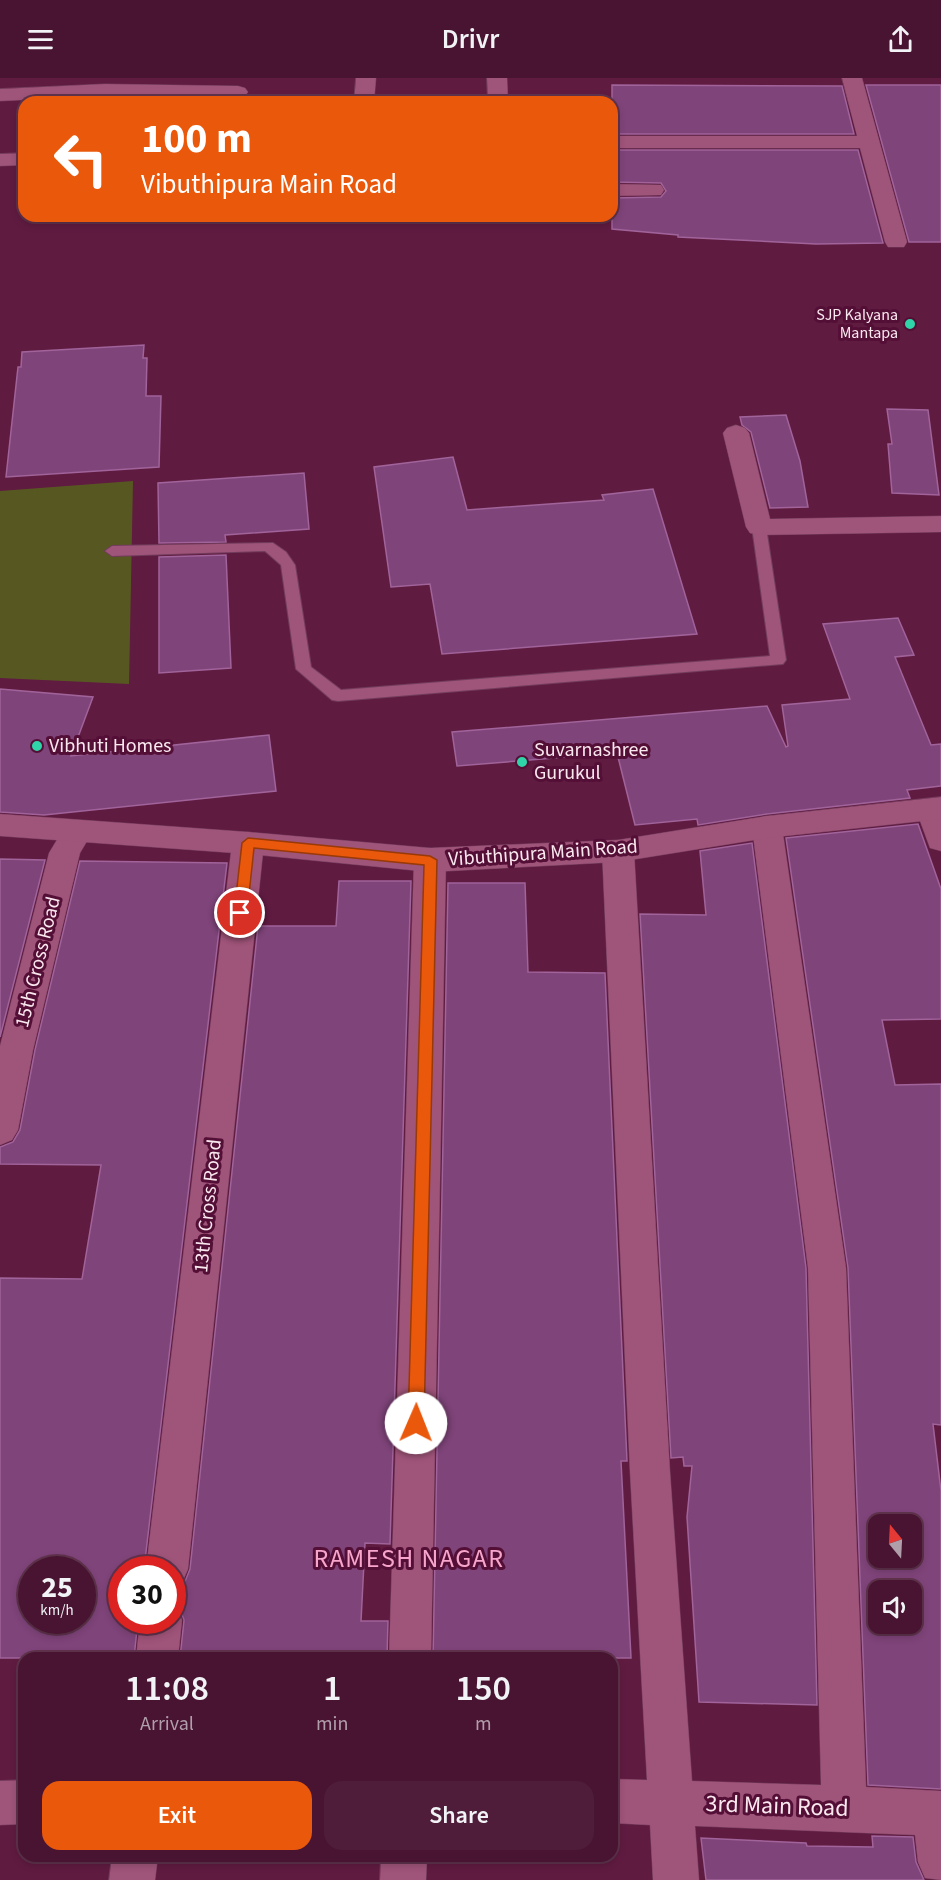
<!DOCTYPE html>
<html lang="en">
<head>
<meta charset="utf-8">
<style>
  body { margin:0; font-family:"Source Sans 3",sans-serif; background:#4f1d39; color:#f1f3f6; height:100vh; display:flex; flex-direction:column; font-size:22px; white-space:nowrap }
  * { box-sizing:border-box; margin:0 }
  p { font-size:20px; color:#b19eab }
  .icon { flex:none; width:33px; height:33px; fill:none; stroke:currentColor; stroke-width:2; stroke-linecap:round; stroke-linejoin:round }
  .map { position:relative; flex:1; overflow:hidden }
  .side { position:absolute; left:18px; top:1574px; width:600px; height:210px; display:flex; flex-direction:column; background:#481431; border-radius:18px; box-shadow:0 3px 9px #0003,0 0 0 2px #60334d }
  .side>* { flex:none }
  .banner { position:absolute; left:18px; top:18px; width:600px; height:126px; border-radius:18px; box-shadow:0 3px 9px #0003,0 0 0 2px #60334d; background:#ea580c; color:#fff; overflow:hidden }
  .needle { width:39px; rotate:342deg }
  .tools { position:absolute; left:868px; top:1436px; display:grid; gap:12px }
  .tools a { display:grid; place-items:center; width:54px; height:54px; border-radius:12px; background:#481431; box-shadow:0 3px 9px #0003,0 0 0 2px #60334d; font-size:30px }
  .speed { position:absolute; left:18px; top:1478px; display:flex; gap:12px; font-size:30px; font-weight:700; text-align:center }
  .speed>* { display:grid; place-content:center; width:78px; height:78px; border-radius:50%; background:#481431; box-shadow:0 3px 9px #0003,0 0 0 2px #60334d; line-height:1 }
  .speed small { font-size:15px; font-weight:400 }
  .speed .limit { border:9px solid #d22; background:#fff; color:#111 }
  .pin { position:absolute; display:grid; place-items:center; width:51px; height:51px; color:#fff; margin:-26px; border:3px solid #fff; border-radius:50%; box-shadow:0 2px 6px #0007 }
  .me { position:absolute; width:66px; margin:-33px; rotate:1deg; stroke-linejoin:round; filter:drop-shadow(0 0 4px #0008) }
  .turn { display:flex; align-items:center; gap:21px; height:126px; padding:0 24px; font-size:27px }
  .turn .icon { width:78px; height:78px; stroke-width:2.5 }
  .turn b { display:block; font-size:42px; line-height:51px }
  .eta { display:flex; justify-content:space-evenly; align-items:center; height:102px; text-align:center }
  .eta b { font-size:36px; font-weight:600; line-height:42px }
  .cta { display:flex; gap:12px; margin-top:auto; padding:12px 24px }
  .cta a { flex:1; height:69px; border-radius:18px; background:#ea580c; color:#fff; font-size:24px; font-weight:600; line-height:69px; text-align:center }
  .cta a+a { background:#4f1d39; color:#f1f3f6 }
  header { display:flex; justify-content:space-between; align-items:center; height:78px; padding:0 24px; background:#481431; font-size:27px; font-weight:600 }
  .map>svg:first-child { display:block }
  .green { fill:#575821 }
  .building { fill:#7f447a; stroke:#a0639a; stroke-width:1.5; fill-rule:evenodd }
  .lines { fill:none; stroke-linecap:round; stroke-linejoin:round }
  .service-casing { stroke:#723c5c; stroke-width:2 }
  .minor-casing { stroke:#723c5c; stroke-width:1 }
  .tertiary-casing { stroke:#723c5c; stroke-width:1 }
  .service { fill:#9f5479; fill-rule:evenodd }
  .minor { fill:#9f5479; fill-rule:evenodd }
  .tertiary { fill:#9f5479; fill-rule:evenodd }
  .route { fill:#ea580c; stroke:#983908; stroke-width:1.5 }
  .poi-dot { fill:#30d4a9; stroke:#540f37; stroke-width:2 }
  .labels { text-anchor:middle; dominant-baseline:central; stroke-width:6; stroke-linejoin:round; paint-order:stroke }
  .far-poi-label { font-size:16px; fill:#fae8ef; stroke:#540f37; text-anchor:end }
  .poi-label { font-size:20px; fill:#fae8ef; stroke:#540f37; text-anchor:start }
  .street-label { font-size:20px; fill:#fae8ef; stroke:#540f37 }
  .near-street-label { font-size:24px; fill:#fae8ef; stroke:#540f37 }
  .near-neighbourhood-label { font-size:26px; letter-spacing:1.5px; fill:#f8a5cc; stroke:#540f37 }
</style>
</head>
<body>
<header><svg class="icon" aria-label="menu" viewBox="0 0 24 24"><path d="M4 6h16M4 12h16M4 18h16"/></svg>Drivr<svg class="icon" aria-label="share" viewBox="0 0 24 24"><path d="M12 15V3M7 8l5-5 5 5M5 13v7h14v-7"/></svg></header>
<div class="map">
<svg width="941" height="1802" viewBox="0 0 941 1802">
  <rect width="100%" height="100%" fill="#601b41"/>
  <path class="green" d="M 133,403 L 129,606 L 0,600 L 0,413 Z"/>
  <path class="building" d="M 612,7 L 842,8 L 854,56 L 612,56 Z
    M 866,7 L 941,7 L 941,164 L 909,164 Z
    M 612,72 L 858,72 L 883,165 L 816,166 L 678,159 L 678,157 L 612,151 L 612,120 L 661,119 L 666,113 L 661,105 L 612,104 Z
    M 144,267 L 143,280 L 147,280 L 146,318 L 161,318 L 159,389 L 6,399 L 18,289 L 21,289 L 22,274 Z
    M 887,331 L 928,332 L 939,417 L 892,415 L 888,366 L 892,366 Z
    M 786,337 L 800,383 L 808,429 L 770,430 L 751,354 L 742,347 L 740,339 Z
    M 453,379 L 467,432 L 604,422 L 602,417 L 653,411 L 697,556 L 442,576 L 430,506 L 391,509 L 374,389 Z
    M 304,395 L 309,451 L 225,457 L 226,464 L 159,465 L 158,405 Z
    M 226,477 L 231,590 L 159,595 L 159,479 Z
    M 898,540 L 914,577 L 895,579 L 931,667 L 941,666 L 941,708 L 907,712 L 910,720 L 767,736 L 698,747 L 697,741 L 635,747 L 617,675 L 457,688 L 452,654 L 767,628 L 786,669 L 788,668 L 782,627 L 850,621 L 823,546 Z
    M 0,611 L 93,619 L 71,678 L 269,657 L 276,713 L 44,737 L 0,734 Z
    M 918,746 L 941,811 L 941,941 L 882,942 L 895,1007 L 941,1006 L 941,1347 L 933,1346 L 941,1413 L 941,1711 L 868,1707 L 848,1190 L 786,760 ZM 879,1446 L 912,1446 L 912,1479 L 879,1479 ZM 879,1512 L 912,1512 L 912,1545 L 879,1545 Z
    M 752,765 L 806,1190 L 817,1627 L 699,1624 L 687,1439 L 692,1388 L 684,1388 L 683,1379 L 671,1380 L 640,836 L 706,837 L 700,773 Z
    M 0,781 L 45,782 L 0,959 Z
    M 80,783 L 227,785 L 144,1491 L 122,1491 L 122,1542 L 138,1542 L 134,1580 L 0,1580 L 0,1200 L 82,1201 L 101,1087 L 0,1086 L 0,1069 L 13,1064 L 20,1052 L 35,972 ZM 32,1491 L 82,1491 L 82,1542 L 32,1542 Z
    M 339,803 L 411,803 L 390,1466 L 365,1465 L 361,1543 L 388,1543 L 387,1580 L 180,1580 L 184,1542 L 178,1526 L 172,1524 L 172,1511 L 184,1506 L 190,1491 L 258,848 L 336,848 Z
    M 448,805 L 525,805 L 528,894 L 605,895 L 627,1383 L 621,1383 L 631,1580 L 433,1580 Z
    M 872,1758 L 913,1759 L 916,1784 L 924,1802 L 706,1802 L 701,1760 L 806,1765 L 807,1768 L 873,1769 Z"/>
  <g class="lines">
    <g class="service-casing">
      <path id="service" d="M 759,444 L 766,449 L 786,582 L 783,586 L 338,623 L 332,622 L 296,591 L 281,487 L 265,473 L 112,478 L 105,473 L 112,468 L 273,465 L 286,474 L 295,487 L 311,589 L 341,612 L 770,578 L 752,449 Z"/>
    </g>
    <g class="minor-casing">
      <path id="minor" d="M 356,0 L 376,0 L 374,24 L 354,24 Z
        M 487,0 L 507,0 L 508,24 L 488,24 Z
        M 842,0 L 862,0 L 907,164 L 904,169 L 888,169 L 885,164 L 860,70 L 612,70 L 612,58 L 857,58 Z
        M 105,6 L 238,8 L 245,10 L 248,14 L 245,18 L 238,20 L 105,18 L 0,23 L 0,11 Z
        M 24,75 L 24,87 L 0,88 L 0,76 Z
        M 612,106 L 661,107 L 664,112 L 661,117 L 612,118 Z
        M 736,347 L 745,350 L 749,355 L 770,441 L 941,438 L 941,454 L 759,457 L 750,455 L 746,449 L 723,355 L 727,350 Z
        M 931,721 L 941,724 L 941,773 L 930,770 L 916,732 L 920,724 Z
        M 767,738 L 778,741 L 782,749 L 846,1190 L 866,1709 L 941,1713 L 941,1802 L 925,1800 L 918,1784 L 915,1757 L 695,1748 L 699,1802 L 653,1802 L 650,1747 L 612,1745 L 612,1701 L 647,1702 L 630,1394 L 602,773 L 607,765 L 618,762 L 629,765 L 634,773 L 670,1394 L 692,1703 L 821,1707 L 808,1190 L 752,749 L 756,741 Z
        M 78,742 L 89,745 L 93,753 L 80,775 L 33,972 L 18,1052 L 12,1062 L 0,1067 L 0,968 L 49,775 L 67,745 Z
        M 248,754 L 259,757 L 264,765 L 188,1491 L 182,1505 L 172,1509 L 172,1491 L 146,1491 L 232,765 L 237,757 Z
        M 430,770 L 441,774 L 446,782 L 431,1580 L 389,1580 L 414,782 L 419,774 Z
        M 172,1526 L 176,1527 L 182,1542 L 178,1580 L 136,1580 L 140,1542 L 172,1542 Z
        M 24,1702 L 24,1746 L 0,1747 L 0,1703 Z
        M 112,1778 L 158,1778 L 155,1802 L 109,1802 Z
        M 381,1778 L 427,1778 L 426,1802 L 380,1802 Z"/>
    </g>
    <g class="tertiary-casing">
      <path id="tertiary" d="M 941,719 L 941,741 L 767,760 L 618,784 L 430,794 L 248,776 L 0,758 L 0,736 L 248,754 L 430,770 L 618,762 L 767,738 Z"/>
    </g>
    <use href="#service" class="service"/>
    <use href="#minor" class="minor"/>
    <use href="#tertiary" class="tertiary"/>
  </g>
  <path class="route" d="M 248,760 L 430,778 L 437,782 L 424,1345 L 422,1350 L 416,1353 L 410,1350 L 408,1345 L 424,787 L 254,770 L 247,835 L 240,840 L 234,835 L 242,765 Z"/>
  <g class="poi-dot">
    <circle cx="910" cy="246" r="6"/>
    <circle cx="37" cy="668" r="6"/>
    <circle cx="522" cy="684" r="6"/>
  </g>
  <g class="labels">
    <g class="far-poi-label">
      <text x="898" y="237">SJP Kalyana<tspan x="898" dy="18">Mantapa</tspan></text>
    </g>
    <g class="poi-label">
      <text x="49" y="668">Vibhuti Homes</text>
      <text x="534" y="672">Suvarnashree<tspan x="534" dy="23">Gurukul</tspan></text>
    </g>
    <g class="street-label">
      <text transform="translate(543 775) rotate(-4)">Vibuthipura Main Road</text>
      <text transform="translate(38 884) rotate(-76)">15th Cross Road</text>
      <text transform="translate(208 1128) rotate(-84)">13th Cross Road</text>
    </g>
    <g class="near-street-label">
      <text transform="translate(777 1728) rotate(2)">3rd Main Road</text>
    </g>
    <g class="near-neighbourhood-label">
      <text x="409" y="1480">RAMESH NAGAR</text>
    </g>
  </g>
</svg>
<div class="tools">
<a><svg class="needle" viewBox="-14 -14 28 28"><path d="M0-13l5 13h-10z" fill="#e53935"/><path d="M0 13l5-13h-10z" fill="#b19eab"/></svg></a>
<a><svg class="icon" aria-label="sound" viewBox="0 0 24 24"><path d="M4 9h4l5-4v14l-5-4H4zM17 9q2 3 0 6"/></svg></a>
</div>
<div class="speed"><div>25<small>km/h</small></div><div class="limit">30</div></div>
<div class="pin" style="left:240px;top:835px;background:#d93025"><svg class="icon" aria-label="arrive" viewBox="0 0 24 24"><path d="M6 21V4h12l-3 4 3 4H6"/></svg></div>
<svg class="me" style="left:416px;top:1345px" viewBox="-20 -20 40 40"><circle r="19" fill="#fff"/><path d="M0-13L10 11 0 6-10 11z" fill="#ea580c"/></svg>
<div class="banner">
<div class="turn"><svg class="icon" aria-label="left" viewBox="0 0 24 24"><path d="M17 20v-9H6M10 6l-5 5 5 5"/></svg><div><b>100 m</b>Vibuthipura Main Road</div></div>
</div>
<section class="side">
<div class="eta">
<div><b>11:08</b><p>Arrival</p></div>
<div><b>1</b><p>min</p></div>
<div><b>150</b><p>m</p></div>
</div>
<div class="cta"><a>Exit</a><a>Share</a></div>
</section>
</div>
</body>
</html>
